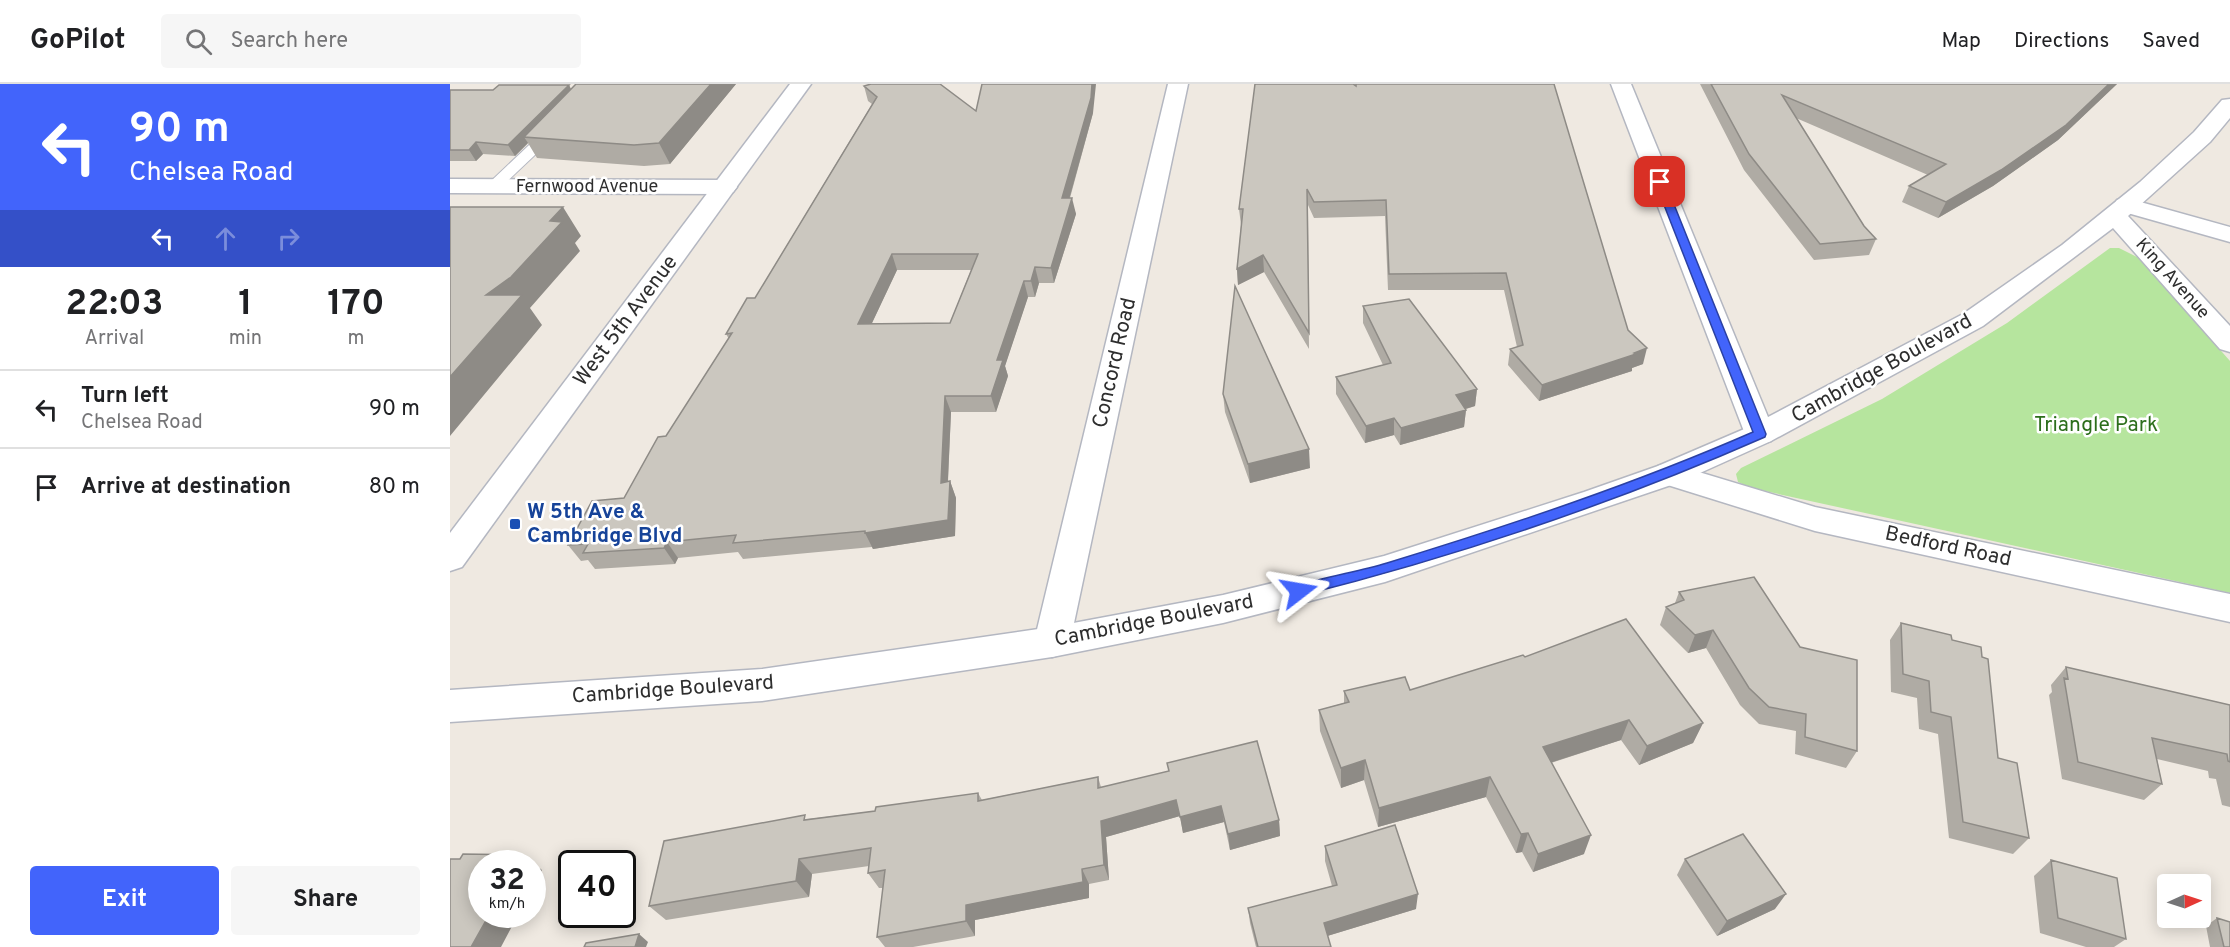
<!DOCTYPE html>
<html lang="en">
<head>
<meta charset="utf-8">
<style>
  body { margin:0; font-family:Overpass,sans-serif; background:#f6f6f6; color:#202124; height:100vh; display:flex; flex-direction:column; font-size:22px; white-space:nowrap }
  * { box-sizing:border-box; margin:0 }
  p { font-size:20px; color:#757577 }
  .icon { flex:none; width:33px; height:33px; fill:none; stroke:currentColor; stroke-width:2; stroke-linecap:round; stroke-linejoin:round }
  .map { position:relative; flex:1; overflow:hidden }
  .side { display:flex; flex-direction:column; background:#fff; width:450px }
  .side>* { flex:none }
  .top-card { background:#4264fb; color:#fff; overflow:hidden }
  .needle { width:39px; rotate:87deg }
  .buttons { position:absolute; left:1707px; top:790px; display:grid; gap:12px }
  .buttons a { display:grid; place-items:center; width:54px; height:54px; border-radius:6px; background:#fff; box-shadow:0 3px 15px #0003; font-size:30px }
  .speed { position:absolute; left:18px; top:766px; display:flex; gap:12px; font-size:30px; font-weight:700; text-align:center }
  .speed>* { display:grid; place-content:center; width:78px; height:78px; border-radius:50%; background:#fff; box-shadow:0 3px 15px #0003; line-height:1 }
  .speed small { font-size:15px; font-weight:400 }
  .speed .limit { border:3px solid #111; border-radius:9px; background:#fff; color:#111 }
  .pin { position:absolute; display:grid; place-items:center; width:51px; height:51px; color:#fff; margin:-26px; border-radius:12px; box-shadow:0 3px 9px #0006 }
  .me { position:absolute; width:66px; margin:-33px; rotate:76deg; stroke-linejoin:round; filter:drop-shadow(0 0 4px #0008) }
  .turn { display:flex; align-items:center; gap:21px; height:126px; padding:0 30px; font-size:27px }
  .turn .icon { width:78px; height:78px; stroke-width:2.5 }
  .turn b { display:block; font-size:42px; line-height:51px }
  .lanes { display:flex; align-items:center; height:57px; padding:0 30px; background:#0003; justify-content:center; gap:30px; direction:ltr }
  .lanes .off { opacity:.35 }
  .eta { display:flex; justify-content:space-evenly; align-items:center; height:102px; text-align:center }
  .eta b { font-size:36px; font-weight:700; line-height:42px }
  .button { display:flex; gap:12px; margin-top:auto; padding:12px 30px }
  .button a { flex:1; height:69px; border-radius:6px; background:#4264fb; color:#fff; font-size:24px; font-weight:700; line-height:69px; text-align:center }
  .button a+a { background:#f6f6f6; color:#202124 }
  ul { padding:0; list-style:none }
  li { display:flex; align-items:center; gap:18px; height:78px; padding:0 30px; border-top:2px solid #e0e0e0 }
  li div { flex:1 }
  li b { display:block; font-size:22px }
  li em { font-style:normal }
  header { display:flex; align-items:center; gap:36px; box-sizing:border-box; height:84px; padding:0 30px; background:#fff; border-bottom:2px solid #e0e0e0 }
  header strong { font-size:28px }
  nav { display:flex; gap:33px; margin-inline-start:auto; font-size:21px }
  .search { width:420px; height:54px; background:#f6f6f6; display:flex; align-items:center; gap:15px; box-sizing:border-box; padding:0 21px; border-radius:6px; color:#757577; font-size:22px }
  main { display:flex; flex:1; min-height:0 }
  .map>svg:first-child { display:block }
  .green { fill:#b6e59e }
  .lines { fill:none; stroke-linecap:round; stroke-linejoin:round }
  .service-casing { stroke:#b4b7c1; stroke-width:2 }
  .minor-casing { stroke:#b4b7c1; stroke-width:3 }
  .tertiary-casing { stroke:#b4b7c1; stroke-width:3 }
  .secondary-casing { stroke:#b4b7c1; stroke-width:3 }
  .service { fill:#fff; fill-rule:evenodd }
  .minor { fill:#fff; fill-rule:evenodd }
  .tertiary { fill:#fff; fill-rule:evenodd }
  .secondary { fill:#fff; fill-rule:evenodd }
  .wall { fill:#afaba4; fill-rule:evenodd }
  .shaded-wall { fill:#8e8b86 }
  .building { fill:#cbc7bf; stroke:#8e8b86; stroke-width:1.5; fill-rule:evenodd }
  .route { fill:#4264fb; stroke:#2b41a3; stroke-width:1.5 }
  .transit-dot { fill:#1a4fb4; stroke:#fff; stroke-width:2 }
  .labels { text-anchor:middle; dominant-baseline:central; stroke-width:5; stroke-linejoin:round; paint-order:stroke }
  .far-street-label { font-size:18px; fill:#2e2e2e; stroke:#fff }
  .street-label { font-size:21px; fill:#2e2e2e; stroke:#fff }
  .park-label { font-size:21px; fill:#2c6e1b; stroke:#fff }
  .transit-label { font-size:21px; font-weight:bold; fill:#164399; stroke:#fff; text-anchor:start }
</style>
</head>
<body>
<header>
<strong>GoPilot</strong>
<div class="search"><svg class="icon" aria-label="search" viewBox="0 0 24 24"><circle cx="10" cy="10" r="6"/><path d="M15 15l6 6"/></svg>Search here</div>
<nav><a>Map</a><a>Directions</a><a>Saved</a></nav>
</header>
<main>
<section class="side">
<div class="top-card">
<div class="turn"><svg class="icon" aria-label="left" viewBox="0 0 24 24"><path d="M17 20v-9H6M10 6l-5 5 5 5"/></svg><div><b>90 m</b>Chelsea Road</div></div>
<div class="lanes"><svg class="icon" aria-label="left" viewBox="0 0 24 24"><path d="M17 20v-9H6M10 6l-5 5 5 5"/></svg><svg class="icon off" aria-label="ahead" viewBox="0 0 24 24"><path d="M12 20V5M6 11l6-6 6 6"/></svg><svg class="icon off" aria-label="right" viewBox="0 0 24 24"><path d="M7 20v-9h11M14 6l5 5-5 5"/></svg></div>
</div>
<div class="eta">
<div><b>22:03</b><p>Arrival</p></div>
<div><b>1</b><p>min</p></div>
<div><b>170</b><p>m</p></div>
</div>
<ul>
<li><svg class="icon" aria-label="left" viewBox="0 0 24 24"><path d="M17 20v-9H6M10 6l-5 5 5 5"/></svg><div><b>Turn left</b><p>Chelsea Road</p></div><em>90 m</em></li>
<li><svg class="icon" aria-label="arrive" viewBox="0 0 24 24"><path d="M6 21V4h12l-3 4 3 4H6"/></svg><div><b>Arrive at destination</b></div><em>80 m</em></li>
</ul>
<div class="button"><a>Exit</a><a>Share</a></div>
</section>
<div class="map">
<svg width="1780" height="863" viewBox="0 0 1780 863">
  <rect width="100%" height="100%" fill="#efe9e1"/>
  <path class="green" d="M 1660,164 L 1669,164 L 1689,174 L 1780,277 L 1780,509 L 1301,404 L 1288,398 L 1286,390 L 1291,384 L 1432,315 L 1557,239 Z"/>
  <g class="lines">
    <g class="service-casing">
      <path id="service" d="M 101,44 L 108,48 L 106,51 L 49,105 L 39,105 L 39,99 L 96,45 Z"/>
    </g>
    <g class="minor-casing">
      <path id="minor" d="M 718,0 L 738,0 L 620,558 L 615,569 L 602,573 L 589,569 L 584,558 Z
        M 1161,0 L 1181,0 L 1325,350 L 1321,357 L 1310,360 L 1299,357 L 1295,350 Z
        M 0,95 L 275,96 L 283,98 L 287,103 L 283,108 L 275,110 L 0,109 Z
        M 1676,114 L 1780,143 L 1780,158 L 1667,126 L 1664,121 L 1667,116 Z
        M 1219,379 L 1365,423 L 1780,510 L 1780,538 L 1365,447 L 1208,398 L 1203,390 L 1208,382 Z"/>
    </g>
    <g class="tertiary-casing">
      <path id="tertiary" d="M 1780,15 L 1780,34 L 1760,58 L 1678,132 L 1780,242 L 1780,268 L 1770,265 L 1663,144 L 1533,242 L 1321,357 L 1230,398 L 935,498 L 773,539 L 602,573 L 312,617 L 0,638 L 0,606 L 312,585 L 602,543 L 773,511 L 934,472 L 1134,408 L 1208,382 L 1299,343 L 1513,230 L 1612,161 L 1690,98 L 1744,48 L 1772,16 Z"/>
    </g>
    <g class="secondary-casing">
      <path id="secondary" d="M 340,0 L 361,0 L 12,483 L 0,487 L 0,449 Z"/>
    </g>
    <use href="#service" class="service"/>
    <use href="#minor" class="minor"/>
    <use href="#tertiary" class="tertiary"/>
    <use href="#secondary" class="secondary"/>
  </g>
  <path class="wall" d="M 286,0 L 220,80 L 194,82 L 87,74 L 78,59 L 65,72 L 33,70 L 26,77 L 0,77 L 0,6 L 43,6 L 119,1 L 121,5 Z
    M 805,0 L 1104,0 L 1178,246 L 1193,280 L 1182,284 L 1182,287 L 1089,317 L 1058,281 L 1060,265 L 1067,263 L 1054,206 L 938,206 L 935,132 L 864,134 L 858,121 L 859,265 L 814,188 L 788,201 L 787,185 L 791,141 L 789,125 Z
    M 1250,0 L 1667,0 L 1608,56 L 1543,102 L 1488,134 L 1452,118 L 1459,102 L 1478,91 L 1346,34 L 1414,142 L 1426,155 L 1419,171 L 1364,176 L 1294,86 Z
    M 414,2 L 526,27 L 643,29 L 620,114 L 626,130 L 604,199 L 589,199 L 585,213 L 578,213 L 555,282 L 558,292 L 546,328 L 501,328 L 498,398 L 500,397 L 506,414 L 505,452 L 423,465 L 422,463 L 293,475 L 288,468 L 228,474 L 225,480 L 145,485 L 138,476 L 131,477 L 118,461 L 174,414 L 216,352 L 279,255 L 276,250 L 305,214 L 422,20 L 418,17 ZM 447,186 L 521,186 L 500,239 L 422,239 Z
    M 913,222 L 1027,305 L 1025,322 L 1016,325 L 1014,343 L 950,361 L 944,351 L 915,359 L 886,310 L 886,293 L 933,281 L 913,239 Z
    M 773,310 L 860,384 L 800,399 L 775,328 Z
    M 1229,508 L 1407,667 L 1396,684 L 1345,670 L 1346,647 L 1309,640 L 1290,621 L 1256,564 L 1238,569 L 1210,541 L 1216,523 L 1225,519 Z
    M 1451,539 L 1502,556 L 1532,573 L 1548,674 L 1579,754 L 1563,770 L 1499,754 L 1488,650 L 1469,645 L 1467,614 L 1441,608 L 1440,556 Z
    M 1075,573 L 1253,639 L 1243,659 L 1189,681 L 1171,656 L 1101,679 L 1134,770 L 1083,788 L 1072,768 L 1066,769 L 1036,713 L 928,743 L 914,696 L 891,704 L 870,647 L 869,626 L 894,619 L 894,607 L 960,606 Z
    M 1616,583 L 1780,621 L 1780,723 L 1772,721 L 1766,695 L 1759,694 L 1758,687 L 1707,675 L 1712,700 L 1694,716 L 1612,695 L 1599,611 L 1602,608 L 1601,601 Z
    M 648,693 L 651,703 L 829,736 L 830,752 L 780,766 L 774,738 L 733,749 L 730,732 L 656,753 L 659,796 L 639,800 L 639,814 L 525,836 L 525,852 L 463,863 L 435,863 L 427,853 L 433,804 L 429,804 L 418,789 L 419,782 L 362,790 L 359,813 L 216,836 L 199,822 L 358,735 L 425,727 L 528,709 L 532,716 Z
    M 875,762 L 966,825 L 877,852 L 881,863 L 806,863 L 800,839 L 798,824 L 882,802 L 875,777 Z
    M 1235,775 L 1325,825 L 1267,852 L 1227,791 Z
    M 1601,776 L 1676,855 L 1664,863 L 1636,863 L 1590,849 L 1584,792 Z
    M 1767,834 L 1780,863 L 1760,863 L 1756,842 Z"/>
  <path class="shaded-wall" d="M 261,0 L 286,0 L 220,80 L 209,59 Z
    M 642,0 L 646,0 L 643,29 L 615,130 L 612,114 Z
    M 1659,0 L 1667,0 L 1608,56 L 1543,102 L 1488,134 L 1496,118 Z
    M 119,1 L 124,12 L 74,53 L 78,59 L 65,72 L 58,61 Z
    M 26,58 L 33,70 L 26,77 L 19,66 Z
    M 622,114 L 626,130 L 604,199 L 601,184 Z
    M 113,123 L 131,152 L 125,159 L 130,167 L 80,224 L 92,241 L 0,352 L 0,293 L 36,211 L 100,137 Z
    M 442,170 L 447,186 L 414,256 L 408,240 Z
    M 813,171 L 814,188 L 788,201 L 787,185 Z
    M 585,183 L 589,199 L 585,213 L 581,197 Z
    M 574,197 L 578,213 L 555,282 L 558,292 L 546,328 L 541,312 L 547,276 Z
    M 1197,264 L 1193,280 L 1182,284 L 1182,287 L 1089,317 L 1092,301 Z
    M 1027,305 L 1025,322 L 1005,328 L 1006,311 Z
    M 495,312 L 501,328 L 497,415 L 491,399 Z
    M 1016,326 L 1014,343 L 950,361 L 951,344 Z
    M 944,334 L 944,351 L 915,359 L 916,342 Z
    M 859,365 L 860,384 L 800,399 L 798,380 Z
    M 500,397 L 506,414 L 505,452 L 423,465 L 415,449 Z
    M 217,458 L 228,474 L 225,480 L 214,464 Z
    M 1263,546 L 1256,564 L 1238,569 L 1245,551 Z
    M 1179,636 L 1171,656 L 1087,683 L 1093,663 Z
    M 1253,639 L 1243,659 L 1189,681 L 1197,662 Z
    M 915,676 L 914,696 L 891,704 L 891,684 Z
    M 1040,693 L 1036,713 L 928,743 L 929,724 Z
    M 726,716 L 730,732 L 656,753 L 659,796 L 654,781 L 651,737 Z
    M 771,722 L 774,738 L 733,749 L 730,733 Z
    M 829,736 L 830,752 L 780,766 L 778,750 Z
    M 1078,749 L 1072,768 L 1066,769 L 1071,750 Z
    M 1141,751 L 1134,770 L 1083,788 L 1088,770 Z
    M 73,771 L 92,786 L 82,804 L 82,780 L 67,780 Z
    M 349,775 L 362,790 L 359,813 L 346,797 Z
    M 632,785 L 639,800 L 639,814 L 525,836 L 525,852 L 516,837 L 516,821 Z
    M 968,810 L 966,825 L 874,853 L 874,839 Z
    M 1336,810 L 1325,825 L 1267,852 L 1277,837 Z
    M 39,831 L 68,831 L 51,863 L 21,863 Z
    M 189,850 L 198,858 L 196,863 L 185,863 Z"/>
  <path class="building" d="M 126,0 L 261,0 L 209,59 L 184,61 L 74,53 Z
    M 421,0 L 490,0 L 526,27 L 532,0 L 642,0 L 641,14 L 612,114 L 622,114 L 601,184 L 585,183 L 581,197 L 574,197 L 547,276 L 553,276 L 541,312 L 495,312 L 491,399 L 500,397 L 498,436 L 415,449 L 415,447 L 283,459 L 286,451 L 217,458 L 214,464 L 133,469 L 138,460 L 118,461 L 142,417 L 174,414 L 208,353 L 216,352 L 282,249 L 276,250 L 297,214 L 305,214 L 427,13 L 414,2 ZM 442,170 L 528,170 L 500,239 L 408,240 Z
    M 805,0 L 903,0 L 906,2 L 906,0 L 1104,0 L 1178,246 L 1197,264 L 1184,269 L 1186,270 L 1092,301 L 1060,265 L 1073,261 L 1056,189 L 939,190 L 936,116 L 864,118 L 857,105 L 859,249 L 813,171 L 787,185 L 793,125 L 789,125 Z
    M 1261,0 L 1659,0 L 1616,41 L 1551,86 L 1496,118 L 1459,102 L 1496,80 L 1332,11 L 1414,142 L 1426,155 L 1370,160 L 1299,70 Z
    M 49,1 L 119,1 L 58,61 L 26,58 L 19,66 L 0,66 L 0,6 L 43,6 Z
    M 0,123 L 113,123 L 100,137 L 112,138 L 61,193 L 36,211 L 72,211 L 0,293 Z
    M 785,202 L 859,365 L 798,380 L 773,310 Z
    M 959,215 L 1027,305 L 1006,311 L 1016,326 L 951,344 L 944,334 L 916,342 L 886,293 L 941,279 L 913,222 Z
    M 1304,493 L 1350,563 L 1407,576 L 1407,667 L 1355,653 L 1356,630 L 1319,623 L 1299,604 L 1263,546 L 1245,551 L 1216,523 L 1234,516 L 1229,508 Z
    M 1176,535 L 1253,639 L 1197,662 L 1179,636 L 1093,663 L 1141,751 L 1088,770 L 1078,749 L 1071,750 L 1040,693 L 929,724 L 915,676 L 891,684 L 869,626 L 899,618 L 894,607 L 955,593 L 960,606 L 1073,571 L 1075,573 Z
    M 1451,539 L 1501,551 L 1502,556 L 1531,563 L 1532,573 L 1538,575 L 1548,674 L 1567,679 L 1579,754 L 1513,738 L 1501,633 L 1481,628 L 1479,597 L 1453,590 Z
    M 1616,583 L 1780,621 L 1780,678 L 1778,677 L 1777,670 L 1702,654 L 1712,700 L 1628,678 L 1614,594 L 1618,595 Z
    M 807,657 L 829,736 L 778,750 L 771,722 L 730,733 L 726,716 L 651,737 L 654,781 L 632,785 L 633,798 L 516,821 L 516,837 L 427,853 L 435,786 L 418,789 L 421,764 L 349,775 L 346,797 L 199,822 L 214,757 L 355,731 L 354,736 L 425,727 L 426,723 L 528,709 L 528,717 L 648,693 L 648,704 L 719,687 L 717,679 Z
    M 945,741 L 968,810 L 874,839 L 881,863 L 808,863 L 798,824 L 887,801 L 875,762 Z
    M 1293,750 L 1336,810 L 1277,837 L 1235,775 Z
    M 13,770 L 73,771 L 67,780 L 32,780 L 32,831 L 39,831 L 21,863 L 0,863 L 0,775 L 10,775 Z
    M 1601,776 L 1667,794 L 1676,855 L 1608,834 Z
    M 1767,834 L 1780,838 L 1780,863 L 1774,863 Z
    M 189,850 L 185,863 L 134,863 L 136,859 Z"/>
  <path class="route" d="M 1210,95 L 1215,98 L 1316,350 L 1315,353 C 1165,419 1008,472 849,512 L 844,511 L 842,507 L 844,503 C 874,493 907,488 937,479 C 1061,441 1184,400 1303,348 L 1205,98 Z"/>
  <rect class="transit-dot" x="59" y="434" width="12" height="12" rx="3"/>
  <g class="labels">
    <g class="far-street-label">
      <text x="137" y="103">Fernwood Avenue</text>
      <text transform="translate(1722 195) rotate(48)">King Avenue</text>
    </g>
    <g class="street-label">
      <text transform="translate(176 237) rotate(-53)">West 5th Avenue</text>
      <text transform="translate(665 279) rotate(-77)">Concord Road</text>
      <text transform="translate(1432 285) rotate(-29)">Cambridge Boulevard</text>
      <text transform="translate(1498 463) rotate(12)">Bedford Road</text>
      <text transform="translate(704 537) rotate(-11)">Cambridge Boulevard</text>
      <text transform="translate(223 606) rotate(-4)">Cambridge Boulevard</text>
    </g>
    <g class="park-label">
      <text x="1646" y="341">Triangle Park</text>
    </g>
    <g class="transit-label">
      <text x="77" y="428">W 5th Ave &amp;<tspan x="77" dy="24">Cambridge Blvd</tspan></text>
    </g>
  </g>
</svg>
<div class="buttons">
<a><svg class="needle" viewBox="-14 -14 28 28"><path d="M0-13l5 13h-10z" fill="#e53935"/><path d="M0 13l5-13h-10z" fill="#757577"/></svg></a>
</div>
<div class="speed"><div>32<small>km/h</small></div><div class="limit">40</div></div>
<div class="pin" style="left:1210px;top:98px;background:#d93025"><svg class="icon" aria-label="arrive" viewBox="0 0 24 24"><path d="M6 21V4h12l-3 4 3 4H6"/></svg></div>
<svg class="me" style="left:849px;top:507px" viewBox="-20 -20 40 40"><path d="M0-17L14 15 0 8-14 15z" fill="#4264fb" stroke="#fff" stroke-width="4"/></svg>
</div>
</main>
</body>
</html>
